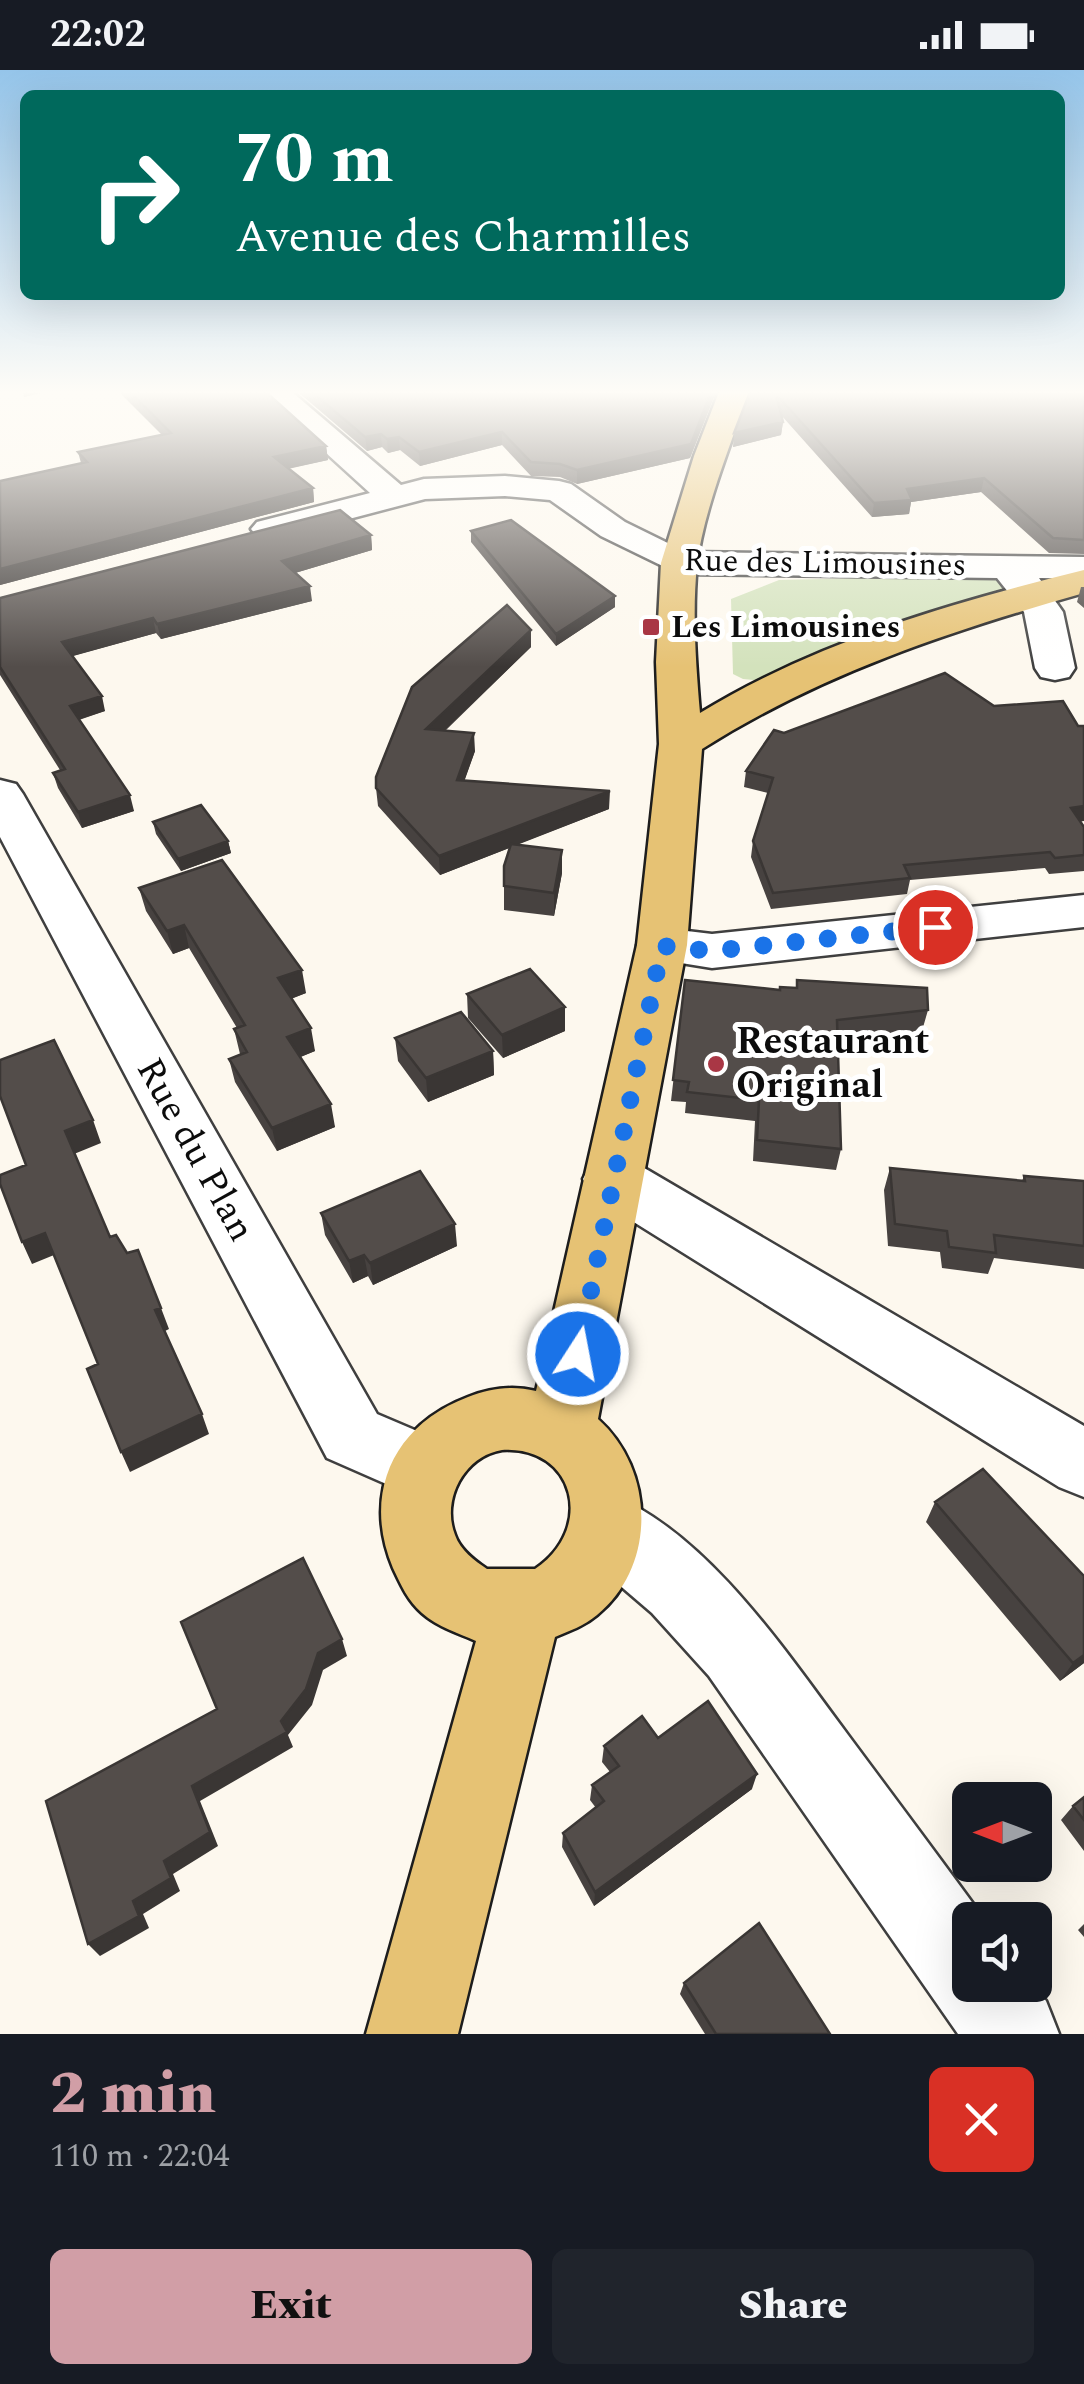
<!DOCTYPE html>
<html lang="en">
<head>
<meta charset="utf-8">
<style>
  body { margin:0; font-family:Spectral,serif; background:#20242c; color:#f1f3f6; height:100vh; display:flex; flex-direction:column; font-size:38px; white-space:nowrap }
  * { box-sizing:border-box; margin:0 }
  p { font-size:32px; color:#9ea1a6 }
  .icon { flex:none; width:55px; height:55px; fill:none; stroke:currentColor; stroke-width:2; stroke-linecap:round; stroke-linejoin:round }
  .map { position:relative; height:1964px; overflow:hidden }
  .side { display:flex; flex-direction:column; background:#171b24; flex:1 }
  .side>* { flex:none }
  .top-card { position:absolute; left:20px; top:20px; width:1045px; height:210px; border-radius:15px; box-shadow:0 10px 40px #0002; background:#00695c; color:#fff; overflow:hidden }
  .needle { width:65px; rotate:270deg }
  .buttons { position:absolute; left:952px; top:1712px; display:grid; gap:20px }
  .buttons a { display:grid; place-items:center; width:100px; height:100px; border-radius:15px; background:#171b24; box-shadow:0 10px 40px #0002; font-size:50px }
  .pin { position:absolute; display:grid; place-items:center; width:85px; height:85px; color:#fff; margin:-42px; border:5px solid #fff; border-radius:50%; box-shadow:0 2px 10px #0007 }
  .me { position:absolute; width:110px; margin:-55px; rotate:11deg; stroke-linejoin:round; filter:drop-shadow(0 0 8px #0008) }
  .turn { display:flex; align-items:center; gap:35px; height:210px; padding:0 50px; font-size:45px }
  .turn .icon { width:130px; height:130px; stroke-width:2.5 }
  .turn b { display:block; font-size:70px; line-height:85px }
  .round { display:grid; place-items:center; flex:none; width:105px; height:105px; border-radius:15px; background:#20242c }
  .summary { display:flex; align-items:center; justify-content:space-between; height:170px; padding:0 50px }
  h1 { font-size:60px; font-weight:800; line-height:75px; color:#d19ea6 }
  .button { display:flex; gap:20px; margin-top:auto; padding:20px 50px }
  .button a { flex:1; height:115px; border-radius:15px; background:#d19ea6; color:#111; font-size:40px; font-weight:800; line-height:115px; text-align:center }
  .button a+a { background:#20242c; color:#f1f3f6 }
  .status { display:flex; justify-content:space-between; align-items:center; height:70px; padding:0 50px; background:#171b24; direction:ltr }
  .status svg { height:28px; fill:currentColor }
  .map>svg:first-child { display:block }
  .green { fill:#d3e2bc }
  .lines { fill:none; stroke-linecap:round; stroke-linejoin:round }
  .minor-casing { stroke:#3f3f3f; stroke-width:5 }
  .major-casing { stroke:#1d1d1d; stroke-width:5 }
  .minor { fill:#fff; fill-rule:evenodd }
  .major { fill:#e6c274; fill-rule:evenodd }
  .wall { fill:#474240 }
  .shaded-wall { fill:#3a3634 }
  .building { fill:#534d4a; stroke:#3a3634; stroke-width:2.5 }
  .route { stroke:#1a73e8; stroke-width:18; stroke-dasharray:0 32.4 }
  .poi-dot { fill:#a93745; stroke:#fff; stroke-width:4 }
  .labels { text-anchor:middle; dominant-baseline:central; stroke-width:10; stroke-linejoin:round; paint-order:stroke }
  .far-street-label { font-size:32px; fill:#0c0c0c; stroke:#fff }
  .far-poi-label { font-size:32px; font-weight:bold; fill:#0c0c0c; stroke:#fff; text-anchor:start }
  .poi-label { font-size:38px; font-weight:bold; fill:#0c0c0c; stroke:#fff; text-anchor:start }
  .street-label { font-size:38px; fill:#0c0c0c; stroke:#fff }
</style>
</head>
<body>
<div class="status"><b>22:02</b><svg viewBox="0 0 49 12"><path d="M0 12V9h3v3zM5 12V6h3v6zM10 12V3h3v9zM15 12V0h3v12zM26 1h20v11H26zM47 4h2v5h-2z"/></svg></div>
<div class="map">
<svg width="1084" height="1964" viewBox="0 0 1084 1964">
  <rect width="100%" height="100%" fill="#fdf8ee"/>
  <path class="green" d="M 988,505 L 1000,508 L 1007,517 L 1006,523 L 764,611 L 743,609 L 733,604 L 731,529 L 779,510 Z"/>
  <g class="lines">
    <g class="minor-casing">
      <path id="minor" d="M 259,322 L 292,322 L 401,415 L 424,409 L 505,406 L 559,411 L 571,414 L 625,452 L 686,482 L 1084,487 L 1084,509 L 1039,508 L 1063,542 L 1075,598 L 1069,607 L 1055,610 L 1041,607 L 1035,598 L 1024,542 L 997,508 L 679,504 L 601,466 L 550,430 L 505,426 L 425,429 L 269,470 L 257,466 L 251,459 L 257,452 L 370,423 Z
        M 0,710 L 16,714 L 23,724 L 377,1344 L 450,1375 L 460,1398 L 450,1421 L 425,1431 L 327,1388 L 0,767 Z
        M 1084,825 L 1084,857 L 712,898 L 644,887 L 637,875 L 644,863 L 662,858 L 712,864 Z
        M 613,1086 L 634,1092 L 1084,1356 L 1084,1427 L 1059,1417 L 592,1126 L 583,1109 L 592,1092 Z
        M 608,1423 C 707,1462 786,1582 848,1665 C 894,1727 940,1788 985,1850 L 970,1850 L 970,1915 L 1034,1915 L 1046,1931 L 1059,1964 L 958,1964 L 709,1606 L 652,1543 L 582,1483 L 571,1458 L 582,1433 Z"/>
    </g>
    <g class="major-casing">
      <path id="major" d="M 719,322 L 749,322 C 731,373 703,442 697,495 C 692,543 696,595 700,643 C 815,572 954,532 1084,500 L 1084,523 C 950,561 820,604 702,679 L 687,875 L 598,1349 C 655,1400 657,1496 597,1545 C 584,1556 569,1561 555,1567 L 458,1964 L 366,1964 L 476,1571 C 458,1563 438,1557 422,1543 C 408,1531 401,1515 393,1498 C 362,1424 393,1355 468,1327 C 491,1318 512,1315 536,1321 L 637,875 L 659,674 L 656,592 L 661,493 L 694,386 ZM 502,1380 C 576,1376 595,1459 535,1499 L 487,1499 C 475,1491 460,1480 455,1465 C 441,1430 464,1386 502,1380 Z"/>
    </g>
    <use href="#minor" class="minor"/>
    <use href="#major" class="major"/>
  </g>
  <path class="wall" d="M 119,322 L 266,322 L 326,376 L 328,390 L 288,399 L 313,418 L 314,432 L 0,515 L 0,411 L 81,393 L 78,382 L 162,365 Z
    M 298,322 L 716,322 L 690,388 L 577,414 L 560,407 L 531,406 L 502,375 L 420,396 L 400,380 L 388,383 L 382,377 L 367,381 Z
    M 750,322 L 1084,322 L 1084,484 L 1049,483 L 981,422 L 911,432 L 909,444 L 872,447 L 781,345 L 783,352 L 781,365 L 733,377 Z
    M 471,461 L 615,537 L 556,576 L 471,472 Z
    M 371,465 L 372,480 L 295,503 L 312,531 L 161,569 L 156,563 L 72,586 L 105,641 L 79,650 L 134,741 L 82,758 L 58,718 L 53,703 L 60,700 L 0,605 L 0,528 Z
    M 1081,517 L 1084,517 L 1084,538 L 1077,532 Z
    M 531,560 L 531,577 L 445,661 L 475,681 L 464,711 L 609,739 L 518,774 L 562,803 L 554,846 L 504,840 L 504,796 L 509,778 L 440,805 L 378,736 L 376,718 Z
    M 994,636 L 1078,656 L 1080,752 L 1084,757 L 1084,801 L 1049,804 L 1045,798 L 910,810 L 907,824 L 771,839 L 751,787 L 753,771 L 768,723 L 744,717 L 746,701 L 784,663 Z
    M 153,752 L 228,771 L 231,783 L 181,801 L 156,764 Z
    M 139,818 L 306,923 L 291,929 L 315,981 L 300,987 L 335,1057 L 277,1081 L 235,1012 L 229,989 L 240,984 L 234,959 L 237,958 L 189,878 L 173,884 L 146,841 Z
    M 685,910 L 780,920 L 796,917 L 797,910 L 928,940 L 922,961 L 838,970 L 841,1079 L 836,1100 L 753,1091 L 755,1051 L 685,1043 L 686,1032 L 671,1031 Z
    M 467,924 L 565,961 L 503,988 L 468,948 Z
    M 395,968 L 493,981 L 494,1005 L 428,1032 L 398,991 Z
    M 890,1098 L 1022,1111 L 1024,1106 L 1084,1111 L 1084,1199 L 994,1188 L 988,1204 L 942,1198 L 940,1182 L 888,1176 L 884,1120 Z
    M 321,1143 L 457,1176 L 373,1215 L 368,1206 L 353,1213 L 325,1165 Z
    M 935,1432 L 1084,1506 L 1084,1593 L 1060,1611 L 926,1452 Z
    M 658,1668 L 752,1719 L 594,1836 L 562,1777 L 563,1763 L 596,1738 L 590,1730 L 592,1715 L 610,1702 L 602,1692 L 604,1676 Z
    M 1084,1727 L 1084,1781 L 1061,1750 L 1073,1736 Z
    M 1084,1854 L 1084,1867 L 1078,1860 Z
    M 684,1913 L 830,1964 L 705,1964 L 680,1924 Z"/>
  <path class="shaded-wall" d="M 23,322 L 46,322 L 24,327 Z
    M 711,322 L 716,322 L 690,388 L 577,414 L 577,400 Z
    M 783,352 L 781,365 L 733,377 L 734,363 Z
    M 502,362 L 502,375 L 420,396 L 419,382 Z
    M 381,364 L 382,377 L 367,381 L 365,367 Z
    M 399,367 L 400,380 L 388,383 L 387,369 Z
    M 326,376 L 328,390 L 276,401 L 274,387 Z
    M 984,408 L 981,422 L 911,432 L 909,444 L 872,447 L 874,433 L 907,419 Z
    M 313,418 L 314,432 L 0,515 L 0,499 Z
    M 371,465 L 372,480 L 285,506 L 282,491 Z
    M 310,516 L 312,531 L 161,569 L 157,554 Z
    M 615,526 L 615,537 L 556,576 L 556,564 Z
    M 153,548 L 156,563 L 66,588 L 62,572 Z
    M 531,560 L 531,577 L 427,677 L 426,659 Z
    M 102,626 L 105,641 L 74,651 L 70,636 Z
    M 474,663 L 475,681 L 458,729 L 457,710 Z
    M 610,721 L 609,739 L 440,805 L 439,786 Z
    M 130,725 L 134,741 L 82,758 L 78,742 Z
    M 1084,736 L 1084,751 L 1066,754 L 1071,738 Z
    M 228,771 L 231,783 L 181,801 L 178,789 Z
    M 562,780 L 562,803 L 554,846 L 554,823 Z
    M 184,855 L 189,878 L 173,884 L 167,861 Z
    M 302,900 L 306,923 L 282,932 L 278,908 Z
    M 565,937 L 565,961 L 503,988 L 502,965 Z
    M 311,958 L 315,981 L 291,991 L 287,967 Z
    M 493,981 L 494,1005 L 428,1032 L 426,1008 Z
    M 331,1034 L 335,1057 L 277,1081 L 272,1058 Z
    M 93,1050 L 101,1073 L 74,1084 L 65,1061 Z
    M 455,1154 L 457,1176 L 373,1215 L 370,1193 Z
    M 45,1163 L 54,1185 L 32,1194 L 22,1172 Z
    M 364,1185 L 368,1206 L 353,1213 L 349,1191 Z
    M 161,1238 L 169,1259 L 163,1262 L 155,1240 Z
    M 202,1344 L 209,1364 L 130,1402 L 121,1382 Z
    M 342,1569 L 347,1586 L 323,1600 L 312,1635 L 288,1665 L 293,1677 L 200,1731 L 218,1776 L 173,1804 L 180,1821 L 143,1844 L 149,1858 L 100,1886 L 88,1874 L 133,1831 L 164,1791 L 192,1716 L 318,1583 Z
    M 1084,1585 L 1084,1593 L 1060,1611 L 1073,1593 Z
    M 757,1704 L 752,1719 L 594,1836 L 595,1822 Z"/>
  <path class="building" d="M 130,322 L 266,322 L 326,376 L 274,387 L 313,418 L 0,499 L 0,411 L 87,392 L 78,382 L 171,363 Z
    M 312,322 L 711,322 L 691,374 L 577,400 L 560,394 L 531,392 L 502,362 L 419,382 L 399,367 L 387,369 L 381,364 L 365,367 Z
    M 750,322 L 1084,322 L 1084,470 L 1053,468 L 984,408 L 907,419 L 912,430 L 874,433 L 776,324 L 783,352 L 734,363 Z
    M 340,440 L 371,465 L 282,491 L 310,516 L 157,554 L 153,548 L 62,572 L 102,626 L 70,636 L 130,725 L 78,742 L 53,703 L 65,699 L 0,597 L 0,528 Z
    M 511,450 L 615,526 L 556,564 L 471,461 Z
    M 507,535 L 531,560 L 426,659 L 474,663 L 457,710 L 610,721 L 439,786 L 376,718 L 376,707 L 412,617 Z
    M 945,603 L 994,636 L 1063,631 L 1078,656 L 1084,656 L 1084,736 L 1071,738 L 1084,757 L 1084,785 L 1055,788 L 1050,782 L 904,795 L 910,808 L 773,823 L 753,771 L 773,708 L 746,701 L 774,660 L 784,663 Z
    M 201,735 L 228,771 L 178,789 L 153,752 Z
    M 511,774 L 562,780 L 554,823 L 504,816 L 504,796 Z
    M 222,790 L 302,900 L 278,908 L 311,958 L 287,967 L 331,1034 L 272,1058 L 229,989 L 247,982 L 234,959 L 245,955 L 184,855 L 167,861 L 139,818 Z
    M 530,899 L 565,937 L 502,965 L 467,924 Z
    M 685,910 L 780,920 L 780,917 L 797,918 L 797,910 L 927,918 L 928,940 L 837,950 L 841,1079 L 757,1070 L 759,1030 L 687,1022 L 689,1012 L 673,1010 Z
    M 461,942 L 493,981 L 426,1008 L 395,968 Z
    M 54,970 L 93,1050 L 65,1061 L 110,1167 L 116,1165 L 127,1183 L 138,1180 L 161,1238 L 155,1240 L 202,1344 L 121,1382 L 87,1299 L 98,1294 L 45,1163 L 22,1172 L 0,1114 L 0,1105 L 26,1095 L 0,1026 L 0,990 Z
    M 890,1098 L 1025,1111 L 1024,1106 L 1084,1111 L 1084,1176 L 994,1165 L 996,1183 L 949,1177 L 947,1161 L 895,1154 Z
    M 420,1101 L 455,1154 L 370,1193 L 364,1185 L 349,1191 L 321,1143 Z
    M 983,1399 L 1084,1506 L 1084,1585 L 1073,1593 L 935,1432 Z
    M 303,1488 L 342,1569 L 318,1583 L 306,1619 L 281,1651 L 287,1662 L 192,1716 L 210,1762 L 164,1791 L 171,1808 L 133,1831 L 139,1846 L 88,1874 L 46,1731 L 217,1639 L 181,1552 Z
    M 708,1631 L 757,1704 L 595,1822 L 563,1763 L 604,1731 L 592,1715 L 619,1696 L 604,1676 L 642,1646 L 658,1668 Z
    M 1084,1727 L 1084,1750 L 1073,1736 Z
    M 759,1853 L 830,1964 L 716,1964 L 684,1913 Z"/>
  <linearGradient id="sky" x2="0" y2="1"><stop stop-color="#95c5ea"/><stop offset="0.54" stop-color="#fefcf7"/><stop offset="1" stop-color="#fefcf7" stop-opacity="0"/></linearGradient>
  <rect width="1084" height="597" fill="url(#sky)"/>
  <g class="lines">
    <path class="route" d="M 578,1284 L 662,876 L 712,881 L 935,857"/>
  </g>
  <g class="poi-dot">
    <rect x="641" y="547" width="20" height="20" rx="5"/>
    <circle cx="716" cy="994" r="10"/>
  </g>
  <g class="labels">
    <g class="far-street-label">
      <text transform="translate(825 493) rotate(1)">Rue des Limousines</text>
    </g>
    <g class="far-poi-label">
      <text x="671" y="557">Les Limousines</text>
    </g>
    <g class="poi-label">
      <text x="736" y="972">Restaurant<tspan x="736" dy="44">Original</tspan></text>
    </g>
    <g class="street-label">
      <text transform="translate(195 1080) rotate(61)">Rue du Plan</text>
    </g>
  </g>
</svg>
<div class="buttons">
<a><svg class="needle" viewBox="-14 -14 28 28"><path d="M0-13l5 13h-10z" fill="#e53935"/><path d="M0 13l5-13h-10z" fill="#9ea1a6"/></svg></a>
<a><svg class="icon" aria-label="sound" viewBox="0 0 24 24"><path d="M4 9h4l5-4v14l-5-4H4zM17 9q2 3 0 6"/></svg></a>
</div>
<div class="pin" style="left:935px;top:857px;background:#d93025"><svg class="icon" aria-label="arrive" viewBox="0 0 24 24"><path d="M6 21V4h12l-3 4 3 4H6"/></svg></div>
<svg class="me" style="left:578px;top:1284px" viewBox="-20 -20 40 40"><circle r="17" fill="#1a73e8" stroke="#fff" stroke-width="3"/><path d="M0-11L8 9 0 5-8 9z" fill="#fff"/></svg>
<div class="top-card">
<div class="turn"><svg class="icon" aria-label="right" viewBox="0 0 24 24"><path d="M7 20v-9h11M14 6l5 5-5 5"/></svg><div><b>70 m</b>Avenue des Charmilles</div></div>
</div>
</div>
<section class="side">
<div class="summary"><div><h1>2 min</h1><p>110 m · 22:04</p></div><a class="round" style="background:#d93025;color:#fff"><svg class="icon" aria-label="close" viewBox="0 0 24 24"><path d="M6 6l12 12M18 6L6 18"/></svg></a></div>
<div class="button"><a>Exit</a><a>Share</a></div>
</section>
</body>
</html>
